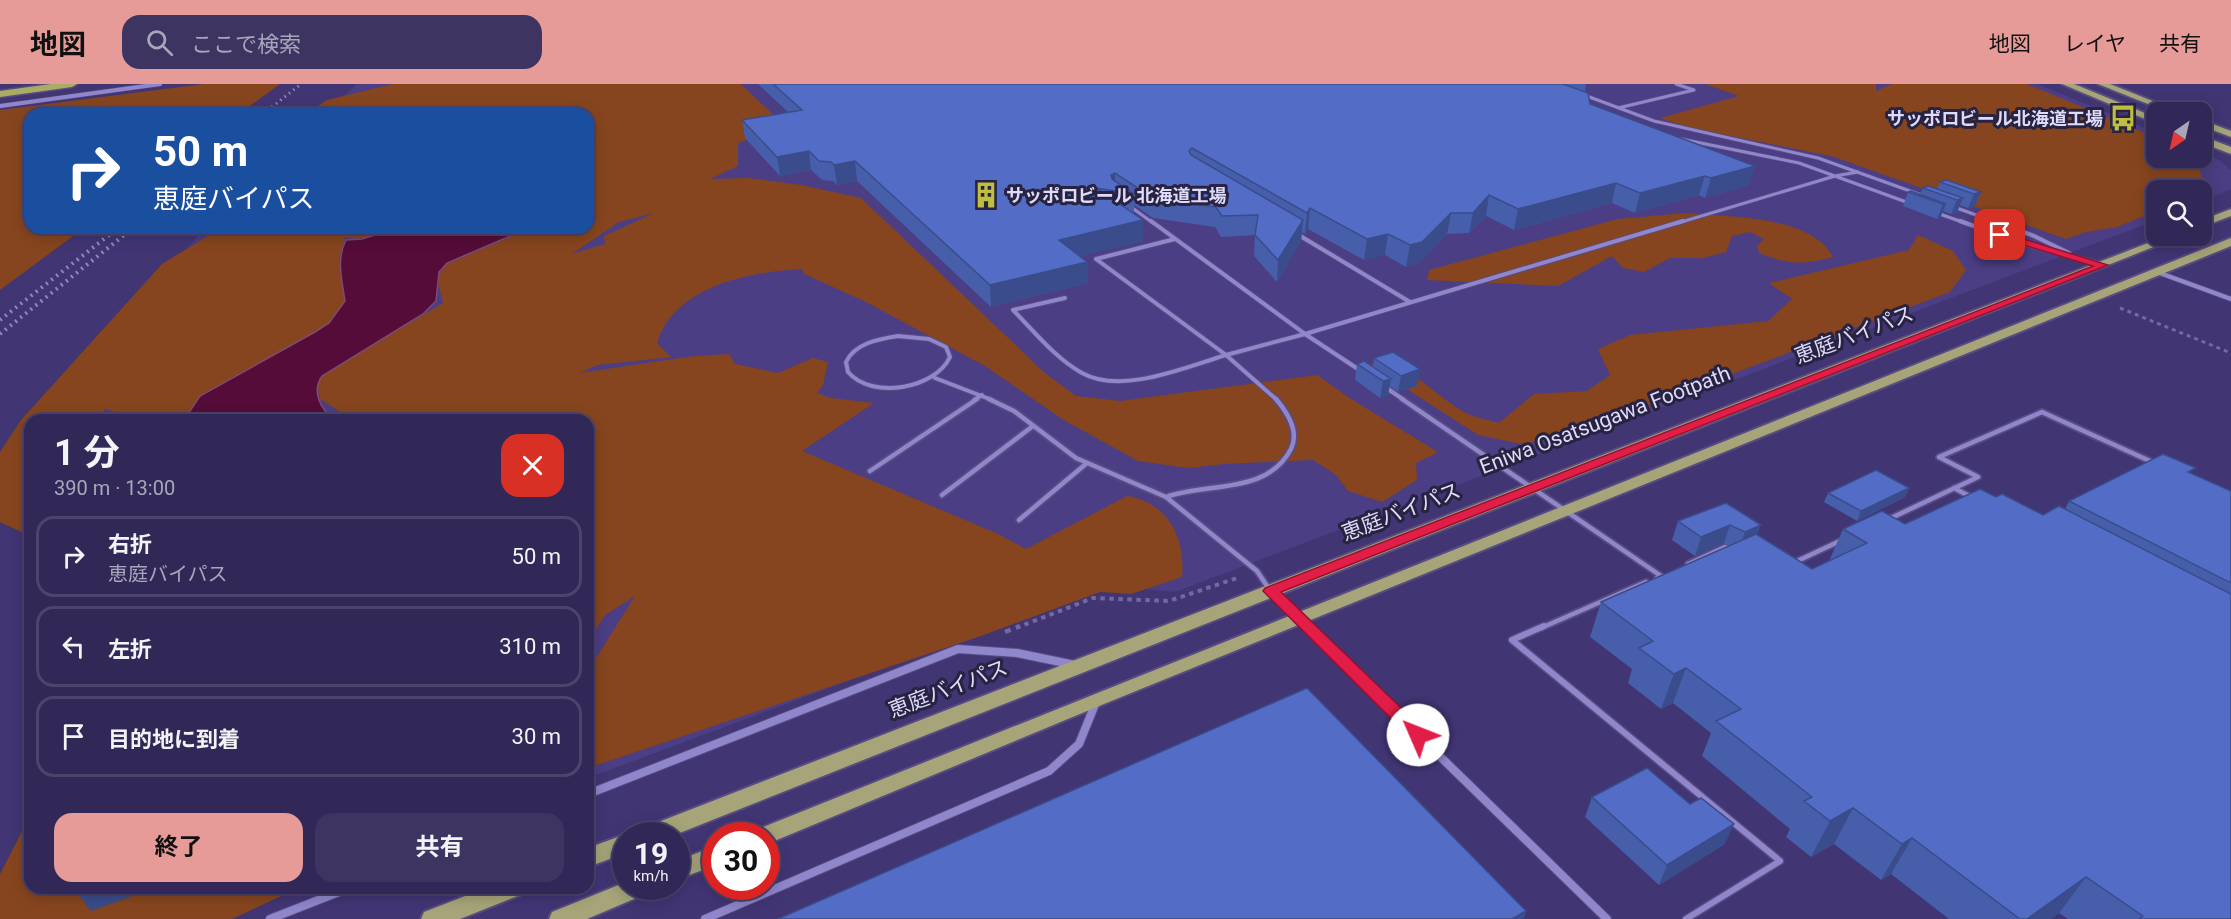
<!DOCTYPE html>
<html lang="ja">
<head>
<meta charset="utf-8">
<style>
  body { margin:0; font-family:Roboto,"Noto Sans JP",sans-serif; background:#3d3461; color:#f1f3f6; height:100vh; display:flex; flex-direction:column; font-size:22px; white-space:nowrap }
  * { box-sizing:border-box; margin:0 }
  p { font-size:20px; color:#a8a6ba }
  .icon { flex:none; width:33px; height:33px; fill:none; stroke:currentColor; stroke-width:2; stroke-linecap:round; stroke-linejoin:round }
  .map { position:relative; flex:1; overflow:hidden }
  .panel { position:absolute; left:24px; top:330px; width:570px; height:480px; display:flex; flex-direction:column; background:#312857; border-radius:18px; box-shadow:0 3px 15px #0003,0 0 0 2px #4c446d }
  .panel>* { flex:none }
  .guide { position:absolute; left:24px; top:24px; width:570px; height:126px; border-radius:18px; box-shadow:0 3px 15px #0003,0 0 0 2px #4c446d; background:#1a4fa0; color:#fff; overflow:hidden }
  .needle { width:39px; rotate:214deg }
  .buttons { position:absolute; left:2146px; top:18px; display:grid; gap:12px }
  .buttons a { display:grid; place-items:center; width:66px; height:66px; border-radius:12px; background:#312857; box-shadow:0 3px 15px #0003,0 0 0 2px #4c446d; font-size:30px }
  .speed { position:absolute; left:612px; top:738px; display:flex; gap:12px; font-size:30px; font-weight:700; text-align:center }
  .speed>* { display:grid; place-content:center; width:78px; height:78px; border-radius:50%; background:#312857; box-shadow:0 3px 15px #0003,0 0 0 2px #4c446d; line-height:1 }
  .speed small { font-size:15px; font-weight:400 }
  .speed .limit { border:9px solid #d22; background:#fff; color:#111 }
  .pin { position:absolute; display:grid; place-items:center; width:51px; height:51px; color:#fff; margin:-26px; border-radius:12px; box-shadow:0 3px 9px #0006 }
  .me { position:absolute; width:66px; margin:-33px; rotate:314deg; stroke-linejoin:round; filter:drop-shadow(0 0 4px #0008) }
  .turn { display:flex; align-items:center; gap:21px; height:126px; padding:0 30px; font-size:27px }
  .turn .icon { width:78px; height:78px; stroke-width:2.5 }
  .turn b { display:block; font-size:42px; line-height:51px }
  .round { display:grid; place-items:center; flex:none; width:63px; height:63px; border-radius:18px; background:#3d3461 }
  .overview { display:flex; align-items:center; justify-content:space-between; height:102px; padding:0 30px }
  h1 { font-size:36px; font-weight:700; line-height:45px }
  .action { display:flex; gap:12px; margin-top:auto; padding:12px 30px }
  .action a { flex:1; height:69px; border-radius:18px; background:#e69b98; color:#111; font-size:24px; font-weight:700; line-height:69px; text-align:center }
  .action a+a { background:#3d3461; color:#f1f3f6 }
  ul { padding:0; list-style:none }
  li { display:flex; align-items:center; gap:18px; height:81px; margin:0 12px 9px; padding:0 18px; border:3px solid #4c446d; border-radius:18px }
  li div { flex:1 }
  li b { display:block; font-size:22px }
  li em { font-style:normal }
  header { display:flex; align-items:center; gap:36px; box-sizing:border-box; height:84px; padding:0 30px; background:#e69b98; color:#111 }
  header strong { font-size:28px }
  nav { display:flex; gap:33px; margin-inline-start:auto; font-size:21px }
  .search { width:420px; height:54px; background:#3d3461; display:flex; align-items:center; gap:15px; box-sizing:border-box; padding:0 21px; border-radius:18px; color:#a8a6ba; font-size:22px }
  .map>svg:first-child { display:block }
  .built { fill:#4b3e84 }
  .green { fill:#86451e; fill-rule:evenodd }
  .water { fill:#550c38; stroke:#7e4a72; stroke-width:1.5 }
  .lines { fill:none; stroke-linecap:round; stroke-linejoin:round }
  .service-far3-casing { stroke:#584c81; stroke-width:4.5 }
  .service-far2-casing { stroke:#584c81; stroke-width:6 }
  .service-far1-casing { stroke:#584c81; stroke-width:8 }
  .service-casing { stroke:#584c81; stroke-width:9 }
  .minor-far2-casing { stroke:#584c81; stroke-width:5 }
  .minor-far1-casing { stroke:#584c81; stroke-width:9 }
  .minor-casing { stroke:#584c81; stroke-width:10 }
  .trunk-casing { stroke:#584c81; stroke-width:4 }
  .motorway-casing { stroke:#584c81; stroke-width:3 }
  .path-far2 { stroke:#73699e; stroke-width:3; stroke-dasharray:4 4; stroke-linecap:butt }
  .path-far1 { stroke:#73699e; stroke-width:4; stroke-dasharray:4.5 4.5; stroke-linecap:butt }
  .path { stroke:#73699e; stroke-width:4.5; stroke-dasharray:6 6; stroke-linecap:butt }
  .service-far3 { stroke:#8f86cc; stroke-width:3 }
  .service-far2 { stroke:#8f86cc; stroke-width:4 }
  .service-far1 { stroke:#8f86cc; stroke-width:4.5 }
  .service { stroke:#8f86cc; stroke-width:6 }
  .minor-far2 { stroke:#8f86cc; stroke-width:4 }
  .minor-far1 { stroke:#8f86cc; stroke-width:6 }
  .minor { stroke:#8f86cc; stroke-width:8 }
  .trunk { fill:#a6a478; fill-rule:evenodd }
  .motorway { fill:#abac63; fill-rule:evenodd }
  .rail-far1 { stroke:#9088b7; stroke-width:3; stroke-dasharray:1.5 4; stroke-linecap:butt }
  .rail { stroke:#9088b7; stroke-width:4; stroke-dasharray:2 4.5; stroke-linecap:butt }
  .wall { fill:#475eaa }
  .shaded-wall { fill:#3a4c8b }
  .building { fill:#536dc6; stroke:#3a4c8b; stroke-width:1.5 }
  .route { fill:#e11d48; stroke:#92132f; stroke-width:1.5 }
  .labels { text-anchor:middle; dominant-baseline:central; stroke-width:6; stroke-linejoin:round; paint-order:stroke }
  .far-poi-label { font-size:18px; font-weight:bold; fill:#dedbfa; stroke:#272340; text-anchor:end }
  .street-label { font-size:21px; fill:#dedbfa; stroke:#272340 }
</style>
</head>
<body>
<header>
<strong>地図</strong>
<div class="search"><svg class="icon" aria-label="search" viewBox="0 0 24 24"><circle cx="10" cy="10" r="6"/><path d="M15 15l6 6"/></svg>ここで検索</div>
<nav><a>地図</a><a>レイヤ</a><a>共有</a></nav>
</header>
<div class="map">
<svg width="2231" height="835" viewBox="0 0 2231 835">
  <rect width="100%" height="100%" fill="#413574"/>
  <path class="built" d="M 357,0 L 2037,0 L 2157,49 L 2157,74 L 2202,74 L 2202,67 L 2219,76 L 2231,86 L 2231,105 L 2202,118 L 2202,106 L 2157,106 L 2157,136 L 1175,508 L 1104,501 L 588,694 L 588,336 L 34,336 L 205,144 L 588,144 L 588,30 L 324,30 Z"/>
  <path class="green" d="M 204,0 L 280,0 L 239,30 L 30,30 L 30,144 L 84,144 L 0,206 L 0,26 Z
    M 393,0 L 741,0 L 786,43 L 738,59 L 738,82 L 710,95 L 748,94 L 801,101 L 861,114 L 1045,289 L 1076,312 L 1120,317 L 1317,291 L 1351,315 L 1438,368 L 1416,379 L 1417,396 L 1382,418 L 1348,407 L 1336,391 L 1313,376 L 1224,380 L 1188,384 L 1138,377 L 1062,335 L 985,282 L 866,218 L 804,190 L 802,185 C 750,188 674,202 657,259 L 671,273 L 598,281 L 579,289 L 694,272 L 729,270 L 735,280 L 778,289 L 813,274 L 828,278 L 823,301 L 817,309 L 831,314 L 874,319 L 802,367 L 998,450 L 1026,465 L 1127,412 C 1168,418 1186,455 1182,493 L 1131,510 L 1100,508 L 981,552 L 588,684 L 588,587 L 635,512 L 605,531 L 588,557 L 588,336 L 344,336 L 345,331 L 320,315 L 317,300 L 322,292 L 443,219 L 437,195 L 445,181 L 526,146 L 536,144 L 588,144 L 588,132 L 592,131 L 588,129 L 588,30 L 355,30 L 358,27 L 352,30 L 306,30 L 327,16 ZM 654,129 L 604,152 L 605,160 L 572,170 L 619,138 Z
    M 1705,0 L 1876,0 L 1876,7 L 1892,0 L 2027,0 L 2157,54 L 2157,74 L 2194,74 L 2204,97 L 2198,106 L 2157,106 L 2157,127 L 2117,143 L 2086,148 L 2066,155 L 1831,72 L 1686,43 L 1660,34 L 1739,12 Z
    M 1686,129 C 1727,133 1811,131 1833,173 C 1801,181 1790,181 1759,169 L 1757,162 L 1764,155 L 1750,148 L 1732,152 L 1726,168 L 1703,174 L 1670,174 L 1644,188 L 1623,184 L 1612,172 L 1558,202 L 1427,196 L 1429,186 L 1618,135 Z
    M 221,144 L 398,144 L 362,155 L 345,153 L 339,175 L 345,217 L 329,239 L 190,327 L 188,336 L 110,336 L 119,329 L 105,325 L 97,336 L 30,336 L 30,452 L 0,438 L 0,368 L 21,336 L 162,180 Z
    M 1918,151 L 1953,167 L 1966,186 L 1950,208 L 1562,354 L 1521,360 L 1478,351 L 1368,280 C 1414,281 1424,303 1459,325 C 1470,333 1486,335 1499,339 L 1534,310 L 1587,307 L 1610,291 L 1598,265 L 1630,251 L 1768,237 L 1792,215 L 1769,199 L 1909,166 Z
    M 30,732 L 30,804 L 298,804 L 232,835 L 0,835 L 0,790 Z"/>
  <path class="water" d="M 398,144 L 529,144 L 447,179 L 439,188 L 436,217 L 423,230 L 322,292 C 311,308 321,325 334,336 L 188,336 L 190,327 L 200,312 L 315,248 L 329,239 L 345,217 C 342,196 336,175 346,156 L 362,155 Z"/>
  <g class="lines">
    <g class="service-far3-casing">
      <path id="service-far3" d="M 1584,11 L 1654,37 L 1818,74 L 1924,112
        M 1618,24 L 1694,6 L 1676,0
        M 1681,55 L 1799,79 L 1909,119
        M 1131,123 L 1153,139
        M 1954,123 L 1998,139
        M 1937,129 L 1965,139
        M 1678,139 L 1835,92 L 1858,88"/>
    </g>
    <g class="service-far2-casing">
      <path id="service-far2" d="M 1151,137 L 1305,250 L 1361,287
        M 1960,137 L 2021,159 L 2100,180
        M 1994,137 L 2034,152 L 2069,169
        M 1297,150 L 1410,218
        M 1175,155 L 1096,175 L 1226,271
        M 2157,188 L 2231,215
        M 1065,214 L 1013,226 C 1034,247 1055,274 1082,289 C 1121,311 1186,283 1226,271
        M 898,252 L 929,255 L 946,263 L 950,273 C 935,305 872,316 848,288 L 846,278 C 855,259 879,255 898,252 Z
        M 935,294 L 992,316
        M 1385,303 L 1404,316
        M 974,316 L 982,311
        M 1277,316 L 1226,271 L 1305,250 L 1683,137"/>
    </g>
    <g class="service-far1-casing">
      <path id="service-far1" d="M 989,315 L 1014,327 L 1076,374 L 1166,413 L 1257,487 L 1269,505
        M 1402,315 L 1661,492 L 1657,494
        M 870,387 L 977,315
        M 1954,404 L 1971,413
        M 942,411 L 1033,342
        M 1166,413 C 1208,398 1267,411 1291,365 C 1300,347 1287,328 1276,315
        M 1889,435 L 1978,393 L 1939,373 L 2042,328 L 2152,378
        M 1019,436 L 1087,379
        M 1793,479 L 1840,457
        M 1688,480 L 1725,463 L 1729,465
        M 1541,544 L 1646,498"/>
    </g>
    <g class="service-casing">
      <path id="service" d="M 1544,542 L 1512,556 L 1780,777 L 1686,835"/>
    </g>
    <g class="minor-far2-casing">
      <path id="minor-far2" d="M 0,22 L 160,0"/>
    </g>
    <g class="minor-far1-casing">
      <path id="minor-far1" d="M 1270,507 L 1308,544"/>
    </g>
    <g class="minor-casing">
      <path id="minor" d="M 1306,542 L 1607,835
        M 588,710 L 958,565 L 1017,569 L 1075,581
        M 270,835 L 349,804
        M 705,835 L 1049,687 L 1079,660 L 1096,618"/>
    </g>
    <g class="trunk-casing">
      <path id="trunk" d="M 2062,0 L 2074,0 L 2157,34 L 2157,40 Z
        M 2098,0 L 2110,0 L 2180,28 L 2168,28 Z
        M 2202,36 L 2231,47 L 2231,53 L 2202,42 Z
        M 2202,52 L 2231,63 L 2231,70 L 2202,59 Z
        M 2231,125 L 2231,132 L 2202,143 L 2202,136 Z
        M 2166,152 L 2181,152 L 672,752 L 635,752 L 638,746 Z
        M 2231,154 L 2231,162 L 1104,620 L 772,758 L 766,760 L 766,752 L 753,752 L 756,746 Z
        M 626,750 L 631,752 L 626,752 L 626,769 L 588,783 L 588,764 Z
        M 716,762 L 716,781 L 676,796 L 676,777 Z
        M 626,798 L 626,802 L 652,802 L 648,809 L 587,835 L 549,835 L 552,828 Z
        M 486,804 L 524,804 L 520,811 L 460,835 L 421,835 L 424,828 Z"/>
    </g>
    <g class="motorway-casing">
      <path id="motorway" d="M 51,0 L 77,0 L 72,3 L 0,13 L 0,7 Z"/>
    </g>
    <path class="path-far2" d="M 2120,224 L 2231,269"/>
    <path class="path-far1" d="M 1016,544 L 1093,514 L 1169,517 L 1237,494"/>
    <path class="path" d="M 1005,548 L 1020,542"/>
    <use href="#service-far3" class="service-far3"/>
    <use href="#service-far2" class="service-far2"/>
    <use href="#service-far1" class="service-far1"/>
    <use href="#service" class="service"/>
    <use href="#minor-far2" class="minor-far2"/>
    <use href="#minor-far1" class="minor-far1"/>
    <use href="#minor" class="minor"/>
    <use href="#trunk" class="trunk"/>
    <use href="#motorway" class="motorway"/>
    <path class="rail-far1" d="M 263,30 L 301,0"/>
    <path class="rail" d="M 0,236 L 118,144
      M 0,250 L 133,144"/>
  </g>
  <path class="wall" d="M 758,0 L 1586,0 L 1585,8 L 1590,20 L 1749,101 L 1705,114 L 1699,111 L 1635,129 L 1612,119 L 1514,146 L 1486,132 L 1469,149 L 1447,150 L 1419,179 L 1406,183 L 1385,171 L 1364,176 L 1308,145 L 1305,150 L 1302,148 L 1301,157 L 1277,198 L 1254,172 L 1255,151 L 1221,153 L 1215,143 L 1153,134 L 1134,121 L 1134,130 L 1143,157 L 1080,172 L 1087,178 L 1088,199 L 991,223 L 857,97 L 837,101 L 833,97 L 822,96 L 811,86 L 780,92 L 745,54 L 742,36 L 788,28 Z
    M 1940,98 L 1981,108 L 1975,122 L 1968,124 L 1960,121 L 1957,128 L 1951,130 L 1943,127 L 1940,134 L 1937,135 L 1903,122 L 1908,108 L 1920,111 L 1923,104 L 1937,105 Z
    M 1374,274 L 1417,302 L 1398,308 L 1389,302 L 1388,311 L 1380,314 L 1355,296 L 1357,280 L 1373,283 Z
    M 2192,390 L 2231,407 L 2231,835 L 2068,835 L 2059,829 L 2051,835 L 1949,835 L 1891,790 L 1881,796 L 1834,760 L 1811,773 L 1786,753 L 1790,745 L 1702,672 L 1711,649 L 1673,619 L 1661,625 L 1628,599 L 1632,585 L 1590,553 L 1601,518 L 1729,462 L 1724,459 L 1695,472 L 1672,456 L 1678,437 L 1726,419 L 1757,450 L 1812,485 L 1829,477 L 1843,445 L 1905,440 L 1996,413 L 2043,431 L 2065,425 L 2069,417 Z
    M 1909,404 L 1905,413 L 1857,437 L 1824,418 L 1828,409 Z
    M 1592,713 L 1725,760 L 1659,801 L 1585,733 Z"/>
  <path class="shaded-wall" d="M 809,67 L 811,86 L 780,92 L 777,73 Z
    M 855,77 L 857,97 L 837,101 L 834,81 Z
    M 1755,82 L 1749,101 L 1705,114 L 1711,94 Z
    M 1115,89 L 1115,107 L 1111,91 Z
    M 1705,92 L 1699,111 L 1635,129 L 1640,109 Z
    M 1616,99 L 1612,119 L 1514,146 L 1518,125 Z
    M 1981,108 L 1975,122 L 1968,124 L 1974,110 Z
    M 1489,111 L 1486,132 L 1469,149 L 1473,129 Z
    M 1963,114 L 1957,128 L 1951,130 L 1957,116 Z
    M 1943,120 L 1946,120 L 1940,134 L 1937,135 Z
    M 1310,124 L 1308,145 L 1305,150 L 1307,129 Z
    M 1451,129 L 1447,150 L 1419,179 L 1406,183 L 1410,161 Z
    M 1143,136 L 1143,157 L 1060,177 L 1059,156 Z
    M 1303,136 L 1301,157 L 1277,198 L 1278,176 Z
    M 1388,150 L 1385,171 L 1364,176 L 1367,155 Z
    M 1087,178 L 1088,199 L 991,223 L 990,201 Z
    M 1420,285 L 1417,302 L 1398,308 L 1401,292 Z
    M 1391,295 L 1388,311 L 1380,314 L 1383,297 Z
    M 1909,404 L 1905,413 L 1857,437 L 1861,427 Z
    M 1730,441 L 1724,459 L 1695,472 L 1701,453 Z
    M 1761,441 L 1754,459 L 1738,466 L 1745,448 Z
    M 1686,584 L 1673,619 L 1661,625 L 1674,590 Z
    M 1853,724 L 1834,760 L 1811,773 L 1830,737 Z
    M 1734,740 L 1725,760 L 1659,801 L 1667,781 Z
    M 1912,754 L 1891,790 L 1881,796 L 1902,760 Z
    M 2086,793 L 2059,829 L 2051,835 L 2027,835 Z
    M 84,804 L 138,804 L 138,810 L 91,827 L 76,807 Z
    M 1526,827 L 1524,835 L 1512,835 Z"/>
  <path class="building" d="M 773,0 L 1563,0 L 1588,9 L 1590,20 L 1755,82 L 1711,94 L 1705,92 L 1640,109 L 1616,99 L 1518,125 L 1489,111 L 1473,129 L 1451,129 L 1422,158 L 1410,161 L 1388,150 L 1367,155 L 1310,124 L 1307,129 L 1192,64 L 1189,67 L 1191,71 L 1303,136 L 1278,176 L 1255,151 L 1258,131 L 1222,132 L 1216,123 L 1153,114 L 1115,89 L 1111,91 L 1112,95 L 1134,110 L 1096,104 L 1143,136 L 1059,156 L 1087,178 L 990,201 L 855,77 L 834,81 L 831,78 L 819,77 L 809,67 L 777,73 L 742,36 L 802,26 Z
    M 1946,96 L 1981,108 L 1974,110 L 1940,98 Z
    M 1928,102 L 1963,114 L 1957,116 L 1923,104 Z
    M 1911,107 L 1946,120 L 1943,120 L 1908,108 Z
    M 1393,268 L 1420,285 L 1401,292 L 1374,274 Z
    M 1364,277 L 1391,295 L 1383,297 L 1357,280 Z
    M 2163,370 L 2196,384 L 2188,388 L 2231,407 L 2231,499 L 2069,417 Z
    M 1876,386 L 1909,404 L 1861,427 L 1828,409 Z
    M 1980,405 L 1996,413 L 2002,410 L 2043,431 L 2059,422 L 2231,510 L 2231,835 L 2139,835 L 2143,832 L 2086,793 L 2027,835 L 2020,835 L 1912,754 L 1902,760 L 1853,724 L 1830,737 L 1804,717 L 1812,713 L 1716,637 L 1741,625 L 1686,584 L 1674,590 L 1639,564 L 1653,557 L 1601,518 L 1756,450 L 1812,485 L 1867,459 L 1843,445 L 1882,427 L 1905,440 Z
    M 1726,419 L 1761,441 L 1745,448 L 1730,441 L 1701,453 L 1678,437 Z
    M 1307,604 L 1526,827 L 1512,835 L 778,835 Z
    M 1647,684 L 1690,720 L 1701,714 L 1734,740 L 1667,781 L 1592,713 Z
    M 76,804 L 84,804 L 76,807 Z"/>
  <path class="route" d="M 1997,149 L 2004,149 L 2108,181 L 1281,508 L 1424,646 L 1426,651 L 1424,655 L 1418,657 L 1412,655 L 1263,507 L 1265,504 L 2093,182 L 1997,153 Z"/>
  <defs>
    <g id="bus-bare" transform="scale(2.07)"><path d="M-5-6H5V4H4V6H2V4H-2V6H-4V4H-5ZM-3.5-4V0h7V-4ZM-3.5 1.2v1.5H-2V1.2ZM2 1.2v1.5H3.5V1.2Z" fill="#bfbe41" stroke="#272340" stroke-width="2.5" paint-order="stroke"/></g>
    <g id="building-bare" transform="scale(2.07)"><path d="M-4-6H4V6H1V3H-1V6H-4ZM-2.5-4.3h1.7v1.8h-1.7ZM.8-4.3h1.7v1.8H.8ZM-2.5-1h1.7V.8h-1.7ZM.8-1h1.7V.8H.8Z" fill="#bfbe41" stroke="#272340" stroke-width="2.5" paint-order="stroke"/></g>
  </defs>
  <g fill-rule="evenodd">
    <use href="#bus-bare" x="2123" y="34"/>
    <use href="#building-bare" x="986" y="111"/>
  </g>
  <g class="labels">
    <g class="far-poi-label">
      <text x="2103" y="34">サッポロビール北海道工場</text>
      <text x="1006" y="111" text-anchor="start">サッポロビール 北海道工場</text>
    </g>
    <g class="street-label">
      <text transform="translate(1854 251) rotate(-21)">恵庭バイパス</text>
      <text transform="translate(1605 336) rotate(-21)">Eniwa Osatsugawa Footpath</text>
      <text transform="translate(1401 428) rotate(-21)">恵庭バイパス</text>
      <text transform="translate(948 605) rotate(-21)">恵庭バイパス</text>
    </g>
  </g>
</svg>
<div class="buttons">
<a><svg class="needle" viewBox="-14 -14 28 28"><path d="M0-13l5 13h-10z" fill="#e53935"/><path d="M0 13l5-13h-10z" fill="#a8a6ba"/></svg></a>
<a><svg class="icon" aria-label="search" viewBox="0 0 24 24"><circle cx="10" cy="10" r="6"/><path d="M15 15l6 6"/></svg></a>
</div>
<div class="speed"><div>19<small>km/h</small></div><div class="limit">30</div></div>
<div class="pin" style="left:2000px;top:151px;background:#d93025"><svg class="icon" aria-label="arrive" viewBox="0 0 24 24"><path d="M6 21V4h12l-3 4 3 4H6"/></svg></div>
<svg class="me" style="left:1418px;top:651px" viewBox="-20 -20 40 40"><circle r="19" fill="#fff"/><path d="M0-13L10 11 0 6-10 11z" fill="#e11d48"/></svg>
<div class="guide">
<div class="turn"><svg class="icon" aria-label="right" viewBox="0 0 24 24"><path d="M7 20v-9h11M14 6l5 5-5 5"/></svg><div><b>50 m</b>恵庭バイパス</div></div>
</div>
<section class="panel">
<div class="overview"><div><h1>1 分</h1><p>390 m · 13:00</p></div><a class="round" style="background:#d93025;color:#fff"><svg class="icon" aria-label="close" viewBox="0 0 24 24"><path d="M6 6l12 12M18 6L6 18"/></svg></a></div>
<ul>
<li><svg class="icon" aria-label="right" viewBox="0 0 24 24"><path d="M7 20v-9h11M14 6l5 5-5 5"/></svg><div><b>右折</b><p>恵庭バイパス</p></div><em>50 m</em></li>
<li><svg class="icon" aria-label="left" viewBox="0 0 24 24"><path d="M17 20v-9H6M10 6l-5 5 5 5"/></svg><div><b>左折</b></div><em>310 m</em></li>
<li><svg class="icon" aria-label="arrive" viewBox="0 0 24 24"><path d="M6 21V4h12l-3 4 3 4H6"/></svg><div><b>目的地に到着</b></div><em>30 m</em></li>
</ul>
<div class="action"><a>終了</a><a>共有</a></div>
</section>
</div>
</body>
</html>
